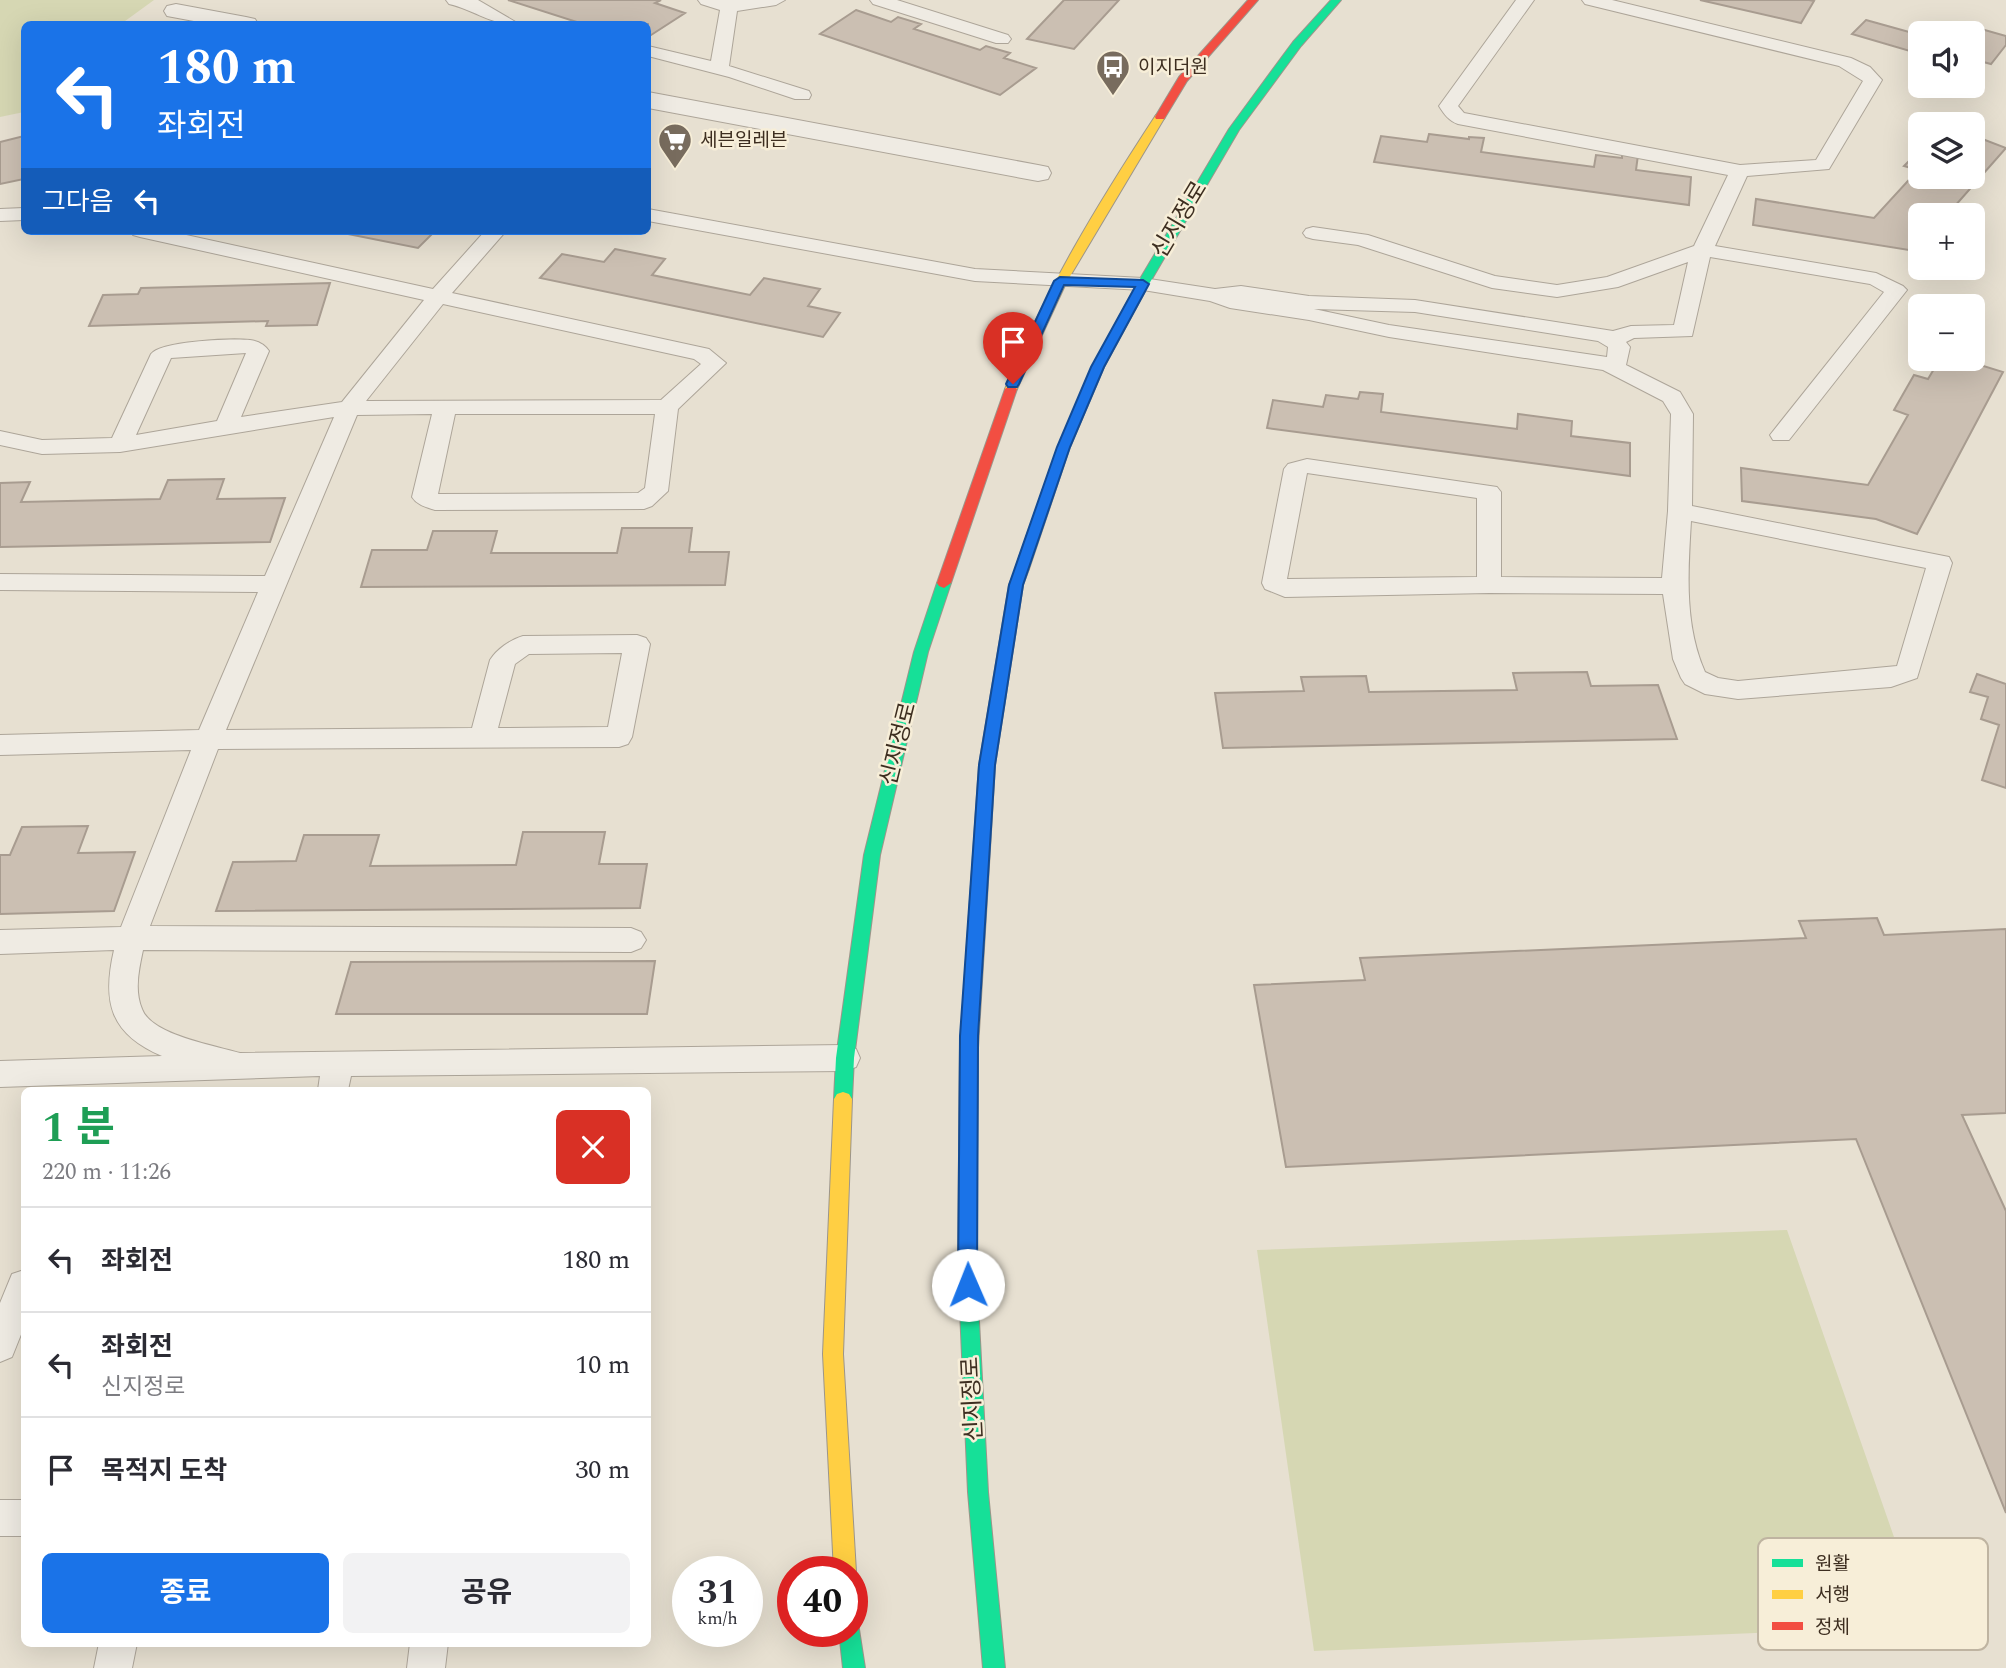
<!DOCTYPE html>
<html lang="ko">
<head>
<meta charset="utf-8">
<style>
  body { margin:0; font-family:Spectral,"Noto Sans KR",serif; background:#f2f2f3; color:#2b2b33; height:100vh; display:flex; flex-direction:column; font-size:26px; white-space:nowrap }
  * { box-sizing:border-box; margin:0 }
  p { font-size:23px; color:#7c7c81 }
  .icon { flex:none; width:38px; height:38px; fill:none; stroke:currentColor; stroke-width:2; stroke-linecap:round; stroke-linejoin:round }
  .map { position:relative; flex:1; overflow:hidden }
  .panel { position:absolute; left:21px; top:1087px; width:630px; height:560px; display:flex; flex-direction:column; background:#fff; border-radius:10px; box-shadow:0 7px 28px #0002 }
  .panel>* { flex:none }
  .banner { position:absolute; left:21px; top:21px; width:630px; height:214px; border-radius:10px; box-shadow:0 7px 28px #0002; background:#1a73e8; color:#fff; overflow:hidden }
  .tools { position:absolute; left:1908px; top:21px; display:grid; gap:14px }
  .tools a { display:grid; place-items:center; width:77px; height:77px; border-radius:10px; background:#fff; box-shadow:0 7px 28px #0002; font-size:35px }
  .speed { position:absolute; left:672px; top:1556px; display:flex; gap:14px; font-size:35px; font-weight:700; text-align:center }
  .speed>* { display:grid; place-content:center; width:91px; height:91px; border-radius:50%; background:#fff; box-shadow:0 7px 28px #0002; line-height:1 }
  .speed small { font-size:18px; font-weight:400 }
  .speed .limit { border:10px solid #d22; background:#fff; color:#111 }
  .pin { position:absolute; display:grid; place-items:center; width:60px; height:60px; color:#fff; margin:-72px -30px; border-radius:50% 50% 50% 0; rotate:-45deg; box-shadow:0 0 7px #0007 }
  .pin .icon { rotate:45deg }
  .me { position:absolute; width:77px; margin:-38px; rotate:359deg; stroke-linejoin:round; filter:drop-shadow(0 0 5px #0008) }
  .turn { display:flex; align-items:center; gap:24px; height:147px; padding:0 21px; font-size:32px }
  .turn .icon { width:91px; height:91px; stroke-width:2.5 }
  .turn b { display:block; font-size:49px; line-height:60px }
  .then { display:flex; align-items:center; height:66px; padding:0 21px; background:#0003; gap:14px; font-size:26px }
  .round { display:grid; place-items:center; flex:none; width:74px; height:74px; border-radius:10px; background:#f2f2f3 }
  .summary { display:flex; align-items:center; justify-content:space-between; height:119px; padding:0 21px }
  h1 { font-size:42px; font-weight:700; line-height:52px; color:#1e9e55 }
  .primary-button { display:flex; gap:14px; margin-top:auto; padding:14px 21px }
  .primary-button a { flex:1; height:80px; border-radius:10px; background:#1a73e8; color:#fff; font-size:28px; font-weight:700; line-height:80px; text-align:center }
  .primary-button a+a { background:#f2f2f3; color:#2b2b33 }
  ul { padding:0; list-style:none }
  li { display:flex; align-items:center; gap:21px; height:105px; padding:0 21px; border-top:2px solid #e1e1e2 }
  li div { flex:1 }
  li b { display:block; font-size:26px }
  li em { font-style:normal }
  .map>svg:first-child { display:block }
  .green { fill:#d6d7b3 }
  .building { fill:#cbbfb2; stroke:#a89c90; stroke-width:2 }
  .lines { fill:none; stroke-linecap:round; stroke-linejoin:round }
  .lane-casing { stroke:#ada599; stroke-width:2 }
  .street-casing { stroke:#ada599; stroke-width:2 }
  .fast-casing { stroke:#9c958a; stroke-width:2 }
  .slow-casing { stroke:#9c958a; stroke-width:2 }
  .jam-casing { stroke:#9c958a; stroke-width:2 }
  .lane { fill:#efebe3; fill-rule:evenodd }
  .street { fill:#efebe3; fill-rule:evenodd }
  .fast { fill:#16e098; fill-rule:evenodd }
  .slow { fill:#ffcf43; fill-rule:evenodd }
  .jam { fill:#f24e42; fill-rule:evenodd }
  .route { fill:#1a73e8; stroke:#114b97; stroke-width:2 }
  .labels { text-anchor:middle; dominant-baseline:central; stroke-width:5; stroke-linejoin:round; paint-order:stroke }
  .far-poi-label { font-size:19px; fill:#3d2e20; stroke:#f7eed8; text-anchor:start }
  .street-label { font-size:23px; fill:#3d2e20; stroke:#f7eed8 }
  .key { fill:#f7eed8; stroke:#bfb4a1; stroke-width:2 }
  .key-label { font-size:19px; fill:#3d2e20 }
</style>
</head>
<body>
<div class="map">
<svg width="2006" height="1668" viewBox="0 0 2006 1668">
  <rect width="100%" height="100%" fill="#e7e0d1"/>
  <path class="green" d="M 0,0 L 154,0 L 121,24 L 24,24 L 24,112 L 0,117 Z
    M 1787,1230 L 1925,1626 L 1314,1651 L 1257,1250 Z"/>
  <path class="building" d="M 508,0 L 661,0 L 655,3 L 685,13 L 648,37 L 648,24 L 583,24 Z
    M 1064,0 L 1119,0 L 1074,49 L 1027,39 Z
    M 1700,0 L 1809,0 L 1814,1 L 1801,23 Z
    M 856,10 L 891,22 L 898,17 L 921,24 L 914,29 L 980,50 L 986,46 L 1010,53 L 1004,58 L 1036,68 L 1000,95 L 820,34 Z
    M 1866,20 L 1920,35 L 1920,54 L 1852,34 Z
    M 1967,25 L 2006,36 L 2006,45 L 1991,64 L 1972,59 L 1972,33 L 1960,33 Z
    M 1429,134 L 1469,139 L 1469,137 L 1484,138 L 1481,152 L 1594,167 L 1596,155 L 1622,158 L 1622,153 L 1638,155 L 1636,170 L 1691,177 L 1689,205 L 1374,162 L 1381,136 L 1427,142 Z
    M 1972,135 L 2006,148 L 1947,215 L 1920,215 L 1920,246 L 1915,251 L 1753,225 L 1756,199 L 1874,218 L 1918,170 L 1904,166 L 1920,150 L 1920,177 L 1972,177 Z
    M 24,136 L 24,179 L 0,184 L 0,142 Z
    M 333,231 L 435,231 L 418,248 Z
    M 615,249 L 665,259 L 652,275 L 750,295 L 764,278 L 820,289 L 808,306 L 840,313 L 823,337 L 540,278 L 562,254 L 604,262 Z
    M 330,283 L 317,325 L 266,326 L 268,321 L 89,326 L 103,295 L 138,294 L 141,288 Z
    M 1940,359 L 1961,359 L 2003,372 L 1917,534 L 1876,519 L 1742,501 L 1741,468 L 1868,485 L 1908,415 L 1894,410 L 1914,375 L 1928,379 Z
    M 1360,392 L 1383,394 L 1381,412 L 1517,429 L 1518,414 L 1572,421 L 1571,436 L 1630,443 L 1630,476 L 1267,428 L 1273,400 L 1323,407 L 1326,395 L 1358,399 Z
    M 224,479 L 217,499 L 285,498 L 270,542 L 0,547 L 0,483 L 30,482 L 21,502 L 160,499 L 168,480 Z
    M 622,528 L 692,528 L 689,552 L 729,552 L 725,585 L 361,587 L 372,550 L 427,550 L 433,531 L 497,531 L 491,553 L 617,553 Z
    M 1587,672 L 1591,686 L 1658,685 L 1677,739 L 1223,748 L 1215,693 L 1304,691 L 1301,677 L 1366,676 L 1369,692 L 1517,690 L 1513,673 Z
    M 1977,674 L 2006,684 L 2006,788 L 1982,780 L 1999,725 L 1981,719 L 1988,697 L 1970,692 Z
    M 88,826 L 78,853 L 135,852 L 114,911 L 0,914 L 0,855 L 10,855 L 22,827 Z
    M 523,832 L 605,832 L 599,864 L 647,864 L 640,908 L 216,911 L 233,862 L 296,861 L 304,835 L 379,835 L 370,866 L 516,865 Z
    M 1877,918 L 1884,935 L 2006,929 L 2006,1113 L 1962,1115 L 2006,1211 L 2006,1513 L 1856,1139 L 1286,1167 L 1254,985 L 1365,980 L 1360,958 L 1806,938 L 1799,921 Z
    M 655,961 L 647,1014 L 336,1014 L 351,962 Z"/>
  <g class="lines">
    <g class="lane-casing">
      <path id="lane" d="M 446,0 L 478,0 L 519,24 C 492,26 475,10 449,4 Z
        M 698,0 L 785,0 L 776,5 L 737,11 L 729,66 L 809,91 L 811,95 L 809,99 L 795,99 L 729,77 L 648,56 L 648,46 L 711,61 L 720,10 L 701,4 Z
        M 870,0 L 897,0 L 1008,35 L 1011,39 L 1008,43 L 996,43 L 873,4 Z
        M 1516,0 L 1534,0 L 1458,106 L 1464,113 L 1740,165 L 1816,160 L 1863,81 L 1839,66 L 1585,4 L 1582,0 L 1612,0 L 1851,58 L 1870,67 L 1882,80 L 1829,169 L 1747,176 L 1715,246 L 1876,273 L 1903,286 L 1907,290 L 1789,440 L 1773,440 L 1770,435 L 1884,292 L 1870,284 L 1710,257 L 1692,336 L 1634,338 L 1626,342 L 1630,347 L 1626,365 L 1680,392 L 1693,414 L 1692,506 L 1949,557 L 1952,563 L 1917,678 L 1891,687 L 1738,699 L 1705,694 L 1685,684 L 1681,678 L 1673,659 L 1663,594 L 1489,593 L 1285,597 L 1265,589 L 1262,583 L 1284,469 L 1288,464 L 1307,459 L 1497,487 L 1501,492 L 1501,577 L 1662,578 L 1668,511 L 1671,414 L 1663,401 L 1603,370 L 1389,337 L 1309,320 L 1230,308 L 1210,301 L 1143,290 L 975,281 L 648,221 L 648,209 L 975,269 L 1143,278 L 1215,289 L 1241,286 L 1309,296 L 1415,300 L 1613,331 L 1631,326 L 1674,325 L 1688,262 L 1618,287 L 1557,297 L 1492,288 L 1358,245 L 1313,239 L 1306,237 L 1303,233 L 1306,229 L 1313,227 L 1368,235 L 1495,276 L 1557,285 L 1607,277 L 1694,246 L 1728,175 L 1458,124 C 1449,121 1444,114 1439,106 ZM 1314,309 L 1415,312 L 1598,341 L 1608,347 L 1607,357 L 1389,325 ZM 1307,473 L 1477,498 L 1477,577 L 1287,579 ZM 1691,521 L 1926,568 L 1897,666 L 1738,681 L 1718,678 L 1705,672 C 1684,625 1688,571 1691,521 Z
        M 24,208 L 24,220 L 0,221 L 0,209 Z
        M 130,231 L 168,231 L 433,289 L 485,231 L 506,231 L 452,293 L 709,349 L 726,363 L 678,409 L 668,491 L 652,506 L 644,509 L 435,510 C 426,507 417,505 412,497 L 432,414 L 357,415 L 226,730 L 472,728 L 490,660 C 497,649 510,640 523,636 L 637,635 L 646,638 L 650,644 L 632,737 L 628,744 L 619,747 L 218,749 L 150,926 L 631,928 L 641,932 L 646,940 L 641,948 L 631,952 L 143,950 C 139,969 134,990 142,1009 C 151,1035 216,1046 240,1053 L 845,1045 L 856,1049 L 860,1058 L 856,1067 L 845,1071 L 351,1076 L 348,1090 L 318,1090 L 320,1076 L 0,1087 L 0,1061 L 162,1056 C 110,1034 102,1002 114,950 L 0,954 L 0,930 L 121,927 L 191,750 L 0,755 L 0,735 L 199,730 L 258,592 L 0,590 L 0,574 L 265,576 L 334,417 L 120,452 L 42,454 L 0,445 L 0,431 L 42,440 L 112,438 L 151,354 C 160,341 233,338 250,340 C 258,341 265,345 269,351 L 241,417 L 342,402 L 424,300 L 140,237 L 133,235 ZM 443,304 L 694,359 L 701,364 L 661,400 L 366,401 ZM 246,353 L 217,421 L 136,435 L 171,358 ZM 455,414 L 655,414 L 645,488 L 638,493 L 438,494 ZM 622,653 L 608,727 L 498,728 L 515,664 L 529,654 Z
        M 24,1270 L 24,1327 L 12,1357 L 0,1362 L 0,1303 L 12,1274 Z
        M 0,1500 L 24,1500 L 24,1536 L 0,1536 Z
        M 99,1643 L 137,1643 L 132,1668 L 94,1668 Z
        M 410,1643 L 448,1643 L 445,1668 L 407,1668 Z"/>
    </g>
    <g class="street-casing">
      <path id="street" d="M 176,4 L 246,17 L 255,19 L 258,24 L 210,24 L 167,16 L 164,11 L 167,6 Z
        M 648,92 L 1038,165 L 1048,167 L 1051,173 L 1048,179 L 1038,181 L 648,108 Z"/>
    </g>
    <g class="fast-casing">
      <path id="fast" d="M 1331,0 L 1341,0 L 1301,46 L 1239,130 L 1149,284 L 1104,367 L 1070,447 L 1029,569 L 1027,572 L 1017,572 L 1015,569 L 1058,447 L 1092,367 L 1137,284 L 1229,129 L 1293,42 Z
        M 944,578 L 951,583 L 928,652 L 880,855 L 854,1058 L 852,1099 L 849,1104 L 843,1106 L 837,1104 L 834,1099 L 836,1058 L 864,855 L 914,652 L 937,583 Z
        M 969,1041 L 975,1043 L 978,1048 L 976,1264 L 988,1492 L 1005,1668 L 983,1668 L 968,1492 L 958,1264 L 960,1048 L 963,1043 Z
        M 852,1621 L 858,1623 L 865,1668 L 843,1668 L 839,1631 L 852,1631 Z"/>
    </g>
    <g class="slow-casing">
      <path id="slow" d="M 1156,115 L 1165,117 L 1066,283 L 1017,389 L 1015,392 L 1007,392 L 1005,389 C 1044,292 1099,202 1156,115 Z
        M 1022,564 L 1029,569 L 1023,585 L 995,765 L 978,1048 L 975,1053 L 969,1055 L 963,1053 L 960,1048 L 979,765 L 1009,585 L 1017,566 Z
        M 843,1092 L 849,1094 L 852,1099 L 843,1354 L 856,1572 L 852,1580 L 852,1572 L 834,1572 L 823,1354 L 834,1099 L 837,1094 Z"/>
    </g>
    <g class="jam-casing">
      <path id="jam" d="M 1248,0 L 1258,0 L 1187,81 L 1164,119 L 1156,119 L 1155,117 L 1179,77 Z
        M 1011,385 L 1017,389 L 951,583 L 944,588 L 939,586 L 937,583 L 1005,389 Z"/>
    </g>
    <use href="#lane" class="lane"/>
    <use href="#street" class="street"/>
    <use href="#fast" class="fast"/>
    <use href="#slow" class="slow"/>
    <use href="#jam" class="jam"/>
  </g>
  <path class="route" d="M 1060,277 L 1143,280 L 1149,284 L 1104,367 L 1070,447 L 1023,585 L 995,765 L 978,1036 L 977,1285 L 975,1291 L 968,1294 L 961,1291 L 958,1285 L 960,1036 L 979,765 L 1009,585 L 1057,447 L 1091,367 L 1135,287 L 1064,285 L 1019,384 L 1017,387 L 1008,387 L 1006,384 L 1054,281 Z"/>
  <defs>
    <g id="bus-pin" transform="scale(1.75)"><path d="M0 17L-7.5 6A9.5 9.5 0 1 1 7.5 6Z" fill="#786c5e" stroke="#f7eed8"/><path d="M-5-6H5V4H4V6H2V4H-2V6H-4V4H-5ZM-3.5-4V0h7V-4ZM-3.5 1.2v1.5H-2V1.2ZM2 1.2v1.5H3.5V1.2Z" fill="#fff"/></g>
    <g id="supermarket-pin" transform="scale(1.75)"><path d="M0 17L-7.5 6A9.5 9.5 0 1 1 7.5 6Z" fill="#786c5e" stroke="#f7eed8"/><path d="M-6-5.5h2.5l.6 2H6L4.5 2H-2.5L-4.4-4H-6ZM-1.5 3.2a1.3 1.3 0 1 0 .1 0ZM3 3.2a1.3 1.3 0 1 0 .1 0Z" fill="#fff"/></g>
  </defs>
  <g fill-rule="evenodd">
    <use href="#bus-pin" x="1113" y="67"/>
    <use href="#supermarket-pin" x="675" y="140"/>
  </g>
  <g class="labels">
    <g class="far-poi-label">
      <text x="1138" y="67">이지더원</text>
      <text x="700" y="140">세븐일레븐</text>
    </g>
    <g class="street-label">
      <text transform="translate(1180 220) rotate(-59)">신지정로</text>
      <text transform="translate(899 744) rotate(-76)">신지정로</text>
      <text transform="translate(973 1399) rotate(-93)">신지정로</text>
    </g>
  </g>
  <rect x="1758" y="1538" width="230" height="112" rx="10" class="key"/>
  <rect x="1772" y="1559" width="31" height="8" fill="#16e098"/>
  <rect x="1772" y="1590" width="31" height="9" fill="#ffcf43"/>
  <rect x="1772" y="1622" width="31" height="8" fill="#f24e42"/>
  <g class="key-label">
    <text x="1815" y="1570">원활</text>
    <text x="1815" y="1601">서행</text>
    <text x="1815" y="1633">정체</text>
  </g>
</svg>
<div class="tools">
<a><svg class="icon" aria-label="sound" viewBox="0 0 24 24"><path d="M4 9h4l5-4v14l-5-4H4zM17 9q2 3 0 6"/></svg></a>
<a><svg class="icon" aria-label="layers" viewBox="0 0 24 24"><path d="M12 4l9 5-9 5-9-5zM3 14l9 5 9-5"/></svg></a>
<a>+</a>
<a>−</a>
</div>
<div class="speed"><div>31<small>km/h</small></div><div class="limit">40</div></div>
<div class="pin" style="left:1013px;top:384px;background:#d93025"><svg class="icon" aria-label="arrive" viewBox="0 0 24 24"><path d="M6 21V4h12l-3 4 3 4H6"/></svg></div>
<svg class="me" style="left:968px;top:1285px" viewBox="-20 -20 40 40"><circle r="19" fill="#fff"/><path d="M0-13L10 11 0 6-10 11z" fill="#1a73e8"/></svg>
<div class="banner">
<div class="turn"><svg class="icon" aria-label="left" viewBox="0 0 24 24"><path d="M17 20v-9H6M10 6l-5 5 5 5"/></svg><div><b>180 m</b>좌회전</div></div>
<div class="then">그다음<svg class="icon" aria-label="left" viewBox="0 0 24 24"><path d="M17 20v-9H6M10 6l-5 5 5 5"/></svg></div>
</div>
<section class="panel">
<div class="summary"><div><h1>1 분</h1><p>220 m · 11:26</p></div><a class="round" style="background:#d93025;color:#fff"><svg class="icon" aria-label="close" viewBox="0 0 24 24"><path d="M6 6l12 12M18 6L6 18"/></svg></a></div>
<ul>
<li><svg class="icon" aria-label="left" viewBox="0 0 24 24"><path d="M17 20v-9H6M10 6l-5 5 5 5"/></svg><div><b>좌회전</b></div><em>180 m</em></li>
<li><svg class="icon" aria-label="left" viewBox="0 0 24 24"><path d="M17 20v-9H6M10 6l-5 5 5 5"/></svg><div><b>좌회전</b><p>신지정로</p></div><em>10 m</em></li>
<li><svg class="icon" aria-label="arrive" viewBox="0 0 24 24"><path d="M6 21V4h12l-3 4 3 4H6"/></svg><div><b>목적지 도착</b></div><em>30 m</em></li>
</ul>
<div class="primary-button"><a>종료</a><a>공유</a></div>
</section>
</div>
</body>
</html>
